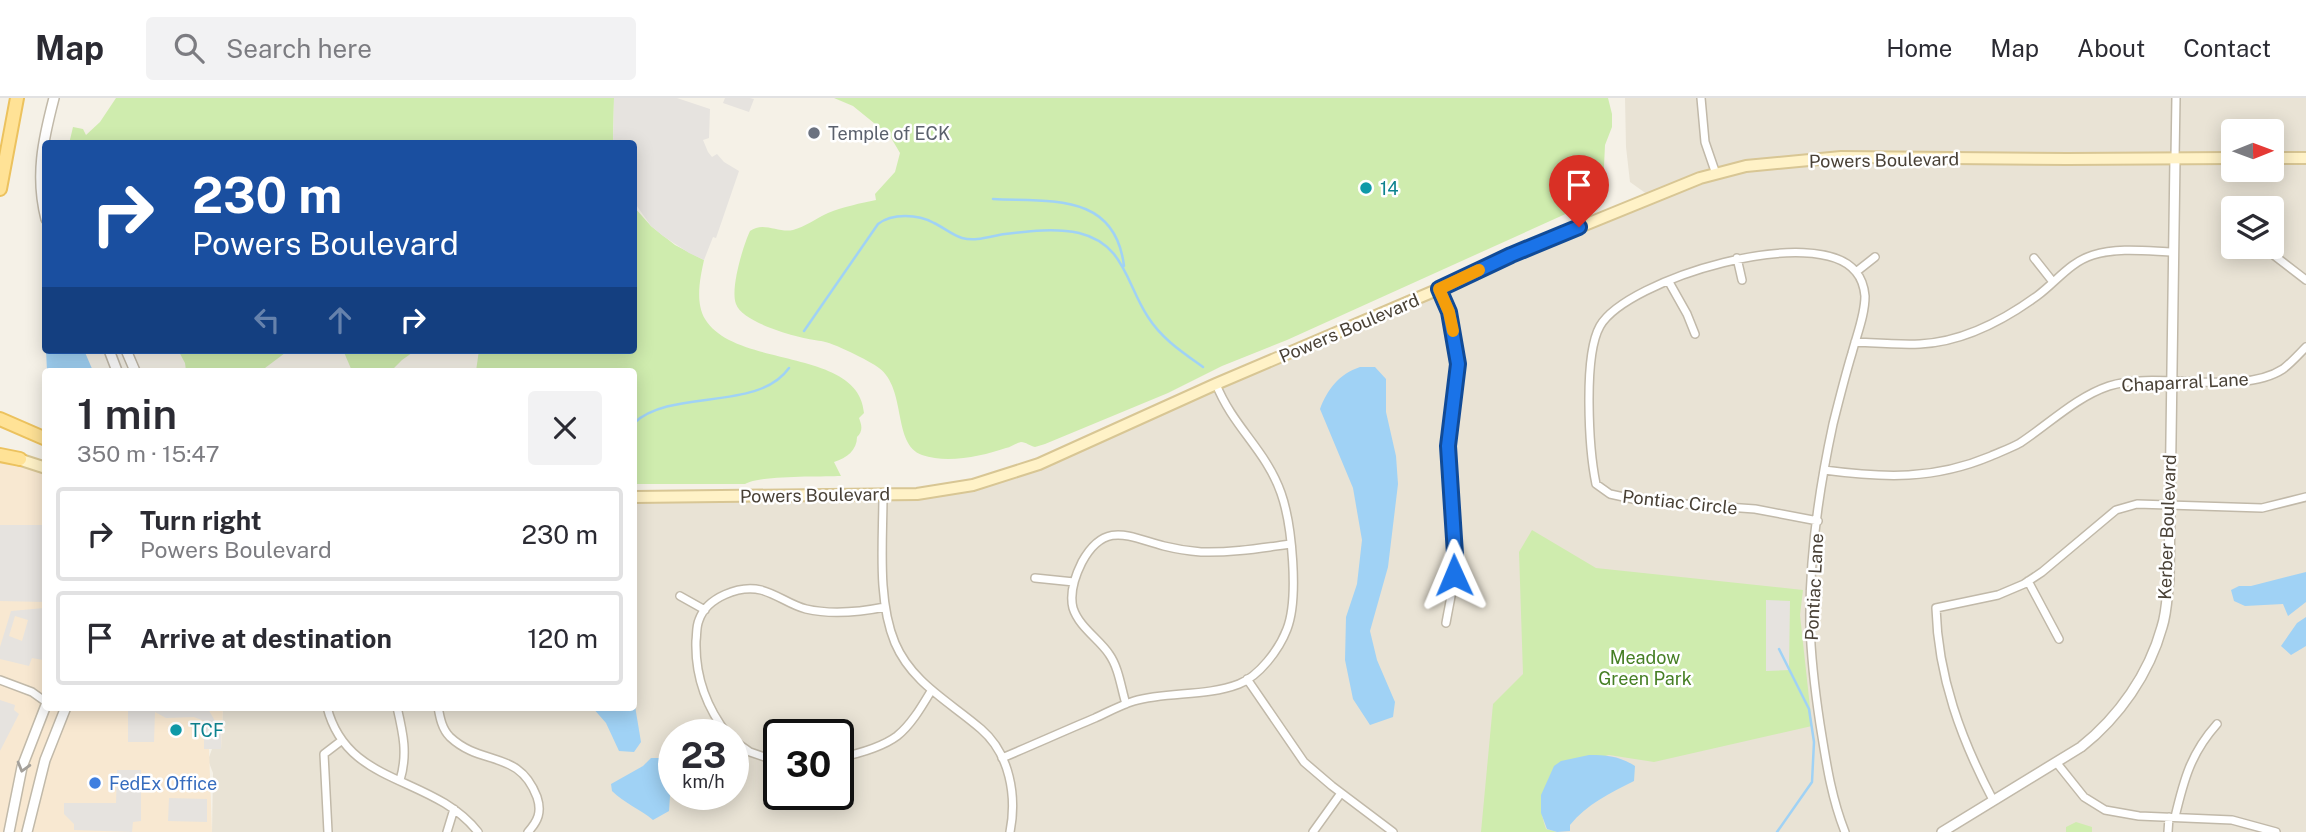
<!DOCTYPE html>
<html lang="en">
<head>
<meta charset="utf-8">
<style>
  body { margin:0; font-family:"Public Sans",sans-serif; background:#f2f2f3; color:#2b2b33; height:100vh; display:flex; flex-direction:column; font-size:26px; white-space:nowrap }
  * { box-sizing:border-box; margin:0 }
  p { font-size:23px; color:#7c7c81 }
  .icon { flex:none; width:38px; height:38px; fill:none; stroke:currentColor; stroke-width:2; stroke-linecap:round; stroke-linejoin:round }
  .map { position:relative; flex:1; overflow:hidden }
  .sheet { position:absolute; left:42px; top:270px; width:595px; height:343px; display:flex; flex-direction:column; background:#fff; border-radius:7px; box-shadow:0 4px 18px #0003 }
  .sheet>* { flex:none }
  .guide { position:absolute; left:42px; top:42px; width:595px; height:214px; border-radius:7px; box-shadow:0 4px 18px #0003; background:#1a4fa0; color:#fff; overflow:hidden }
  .needle { width:46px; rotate:89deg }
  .buttons { position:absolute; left:2221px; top:21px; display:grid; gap:14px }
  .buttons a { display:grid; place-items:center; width:63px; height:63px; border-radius:7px; background:#fff; box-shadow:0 4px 18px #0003; font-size:35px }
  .speed { position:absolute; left:658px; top:621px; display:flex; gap:14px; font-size:35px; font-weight:700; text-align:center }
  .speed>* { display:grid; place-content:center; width:91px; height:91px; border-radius:50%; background:#fff; box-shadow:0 4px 18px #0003; line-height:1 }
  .speed small { font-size:18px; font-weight:400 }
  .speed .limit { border:4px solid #111; border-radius:10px; background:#fff; color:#111 }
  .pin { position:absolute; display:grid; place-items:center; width:60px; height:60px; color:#fff; margin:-72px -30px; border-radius:50% 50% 50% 0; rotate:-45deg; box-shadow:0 0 7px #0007 }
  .pin .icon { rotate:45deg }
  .me { position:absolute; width:77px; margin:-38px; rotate:359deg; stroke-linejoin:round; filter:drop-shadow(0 0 5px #0008) }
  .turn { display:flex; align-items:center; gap:24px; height:147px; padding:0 35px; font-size:32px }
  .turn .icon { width:91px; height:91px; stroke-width:2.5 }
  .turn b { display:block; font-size:49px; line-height:60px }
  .lanes { display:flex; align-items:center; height:66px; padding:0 35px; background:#0003; justify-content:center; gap:35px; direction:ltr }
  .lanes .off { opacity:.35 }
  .round { display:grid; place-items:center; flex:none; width:74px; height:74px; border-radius:7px; background:#f2f2f3 }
  .summary { display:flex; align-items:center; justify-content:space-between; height:119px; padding:0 35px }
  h1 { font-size:42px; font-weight:600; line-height:52px }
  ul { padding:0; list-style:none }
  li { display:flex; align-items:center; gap:21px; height:94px; margin:0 14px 10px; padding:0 21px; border:4px solid #e1e1e2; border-radius:7px }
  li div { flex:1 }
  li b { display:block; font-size:26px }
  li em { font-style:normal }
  header { display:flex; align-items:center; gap:42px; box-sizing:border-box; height:98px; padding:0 35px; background:#fff; border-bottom:2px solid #e1e1e2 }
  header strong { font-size:33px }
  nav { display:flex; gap:38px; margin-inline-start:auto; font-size:24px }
  .search { width:490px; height:63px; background:#f2f2f3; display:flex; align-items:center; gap:18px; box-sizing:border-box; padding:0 24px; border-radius:7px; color:#7c7c81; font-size:26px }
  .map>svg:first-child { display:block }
  .residential { fill:#e9e3d5; fill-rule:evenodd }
  .commercial { fill:#f8e8d1 }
  .green { fill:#cfecae }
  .parking { fill:#e6e3df; fill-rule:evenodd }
  .water { fill:#a0d2f5 }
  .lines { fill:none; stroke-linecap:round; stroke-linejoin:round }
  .stream { stroke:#a0d2f5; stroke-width:2.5 }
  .minor-casing { stroke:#c1b9a9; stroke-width:10 }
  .tertiary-casing { stroke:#c1b9a9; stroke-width:12 }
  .secondary-casing { stroke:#d8c694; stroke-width:14 }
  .primary-casing { stroke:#ecc25e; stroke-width:16 }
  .minor { stroke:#fff; stroke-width:7 }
  .tertiary { stroke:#fff; stroke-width:9 }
  .secondary { stroke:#fff2c7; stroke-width:10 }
  .primary { stroke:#ffe296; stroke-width:12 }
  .oneway { stroke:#a4a09a }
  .route-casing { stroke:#114b97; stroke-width:18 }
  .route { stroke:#1a73e8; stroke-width:12 }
  .slow { stroke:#f59e0b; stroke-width:12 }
  .worship-dot { fill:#6b7280; stroke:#fff; stroke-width:2.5 }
  .culture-dot { fill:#0f9aa8; stroke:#fff; stroke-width:2.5 }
  .shop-dot { fill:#3f7fe0; stroke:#fff; stroke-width:2.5 }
  .labels { text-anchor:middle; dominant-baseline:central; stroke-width:5; stroke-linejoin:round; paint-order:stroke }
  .worship-label { font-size:18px; fill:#5b616d; stroke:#fff; text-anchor:start }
  .street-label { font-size:18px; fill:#494136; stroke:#fff }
  .culture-label { font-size:18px; fill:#0d838f; stroke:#fff; text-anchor:start }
  .park-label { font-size:18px; fill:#467f24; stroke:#fff }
  .shop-label { font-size:18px; fill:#366cbe; stroke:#fff; text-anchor:start }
</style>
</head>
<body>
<header>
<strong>Map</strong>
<div class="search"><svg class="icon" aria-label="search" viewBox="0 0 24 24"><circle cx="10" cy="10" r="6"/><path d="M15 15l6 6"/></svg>Search here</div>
<nav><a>Home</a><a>Map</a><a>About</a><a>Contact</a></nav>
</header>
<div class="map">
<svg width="2306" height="734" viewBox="0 0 2306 734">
  <rect width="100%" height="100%" fill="#f5f1e7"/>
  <path class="residential" d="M 1625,0 L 2306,0 L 2306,734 L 212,734 L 213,675 L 208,662 L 212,651 L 221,650 L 223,609 L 634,609 L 634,400 L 950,392 L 1014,375 L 1651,99 L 1630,84 L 1626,49 ZM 2233,33 L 2272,33 L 2272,72 L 2233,72 ZM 1813,62 L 1707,78 L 1724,67 ZM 2233,110 L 2272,110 L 2272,149 L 2233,149 ZM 674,637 L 733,637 L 733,696 L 674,696 ZM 779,637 L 838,637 L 838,696 L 779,696 Z"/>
  <path class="commercial" d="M 0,354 L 45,369 L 46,609 L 223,609 L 221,651 L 209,651 L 212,734 L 0,734 Z"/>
  <path class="green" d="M 116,0 L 614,0 L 613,45 L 69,46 L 73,29 L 83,31 L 86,37 L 100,24 Z
    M 834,0 L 1608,0 L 1612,16 L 1612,29 L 1605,47 L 1603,90 L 1601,100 L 1287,242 L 1222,268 L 1168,295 L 1045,346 L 1035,349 C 1030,348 1026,344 1021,344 C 1016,345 1011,349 1006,350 C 982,358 948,366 922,357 C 892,346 907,291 879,270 C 870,263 832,244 821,243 C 802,241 743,226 736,206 C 730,191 743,148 750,133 C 763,123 778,135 793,132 C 805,129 817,120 828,115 C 843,109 861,105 876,102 L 875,96 L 895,74 L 900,55 L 890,38 L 853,8 Z
    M 634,109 L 651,128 L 675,147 L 704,162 C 700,180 695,204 705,221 C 735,271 859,249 864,315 L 859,320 C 862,328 863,333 857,339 C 857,352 847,360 834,364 L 841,378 C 821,379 760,377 745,386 L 634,386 L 634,273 L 476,273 L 479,252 L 634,252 Z
    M 178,252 L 289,252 L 261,273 L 186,273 L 185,265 Z
    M 343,252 L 416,252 L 402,262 L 391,273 L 352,273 Z
    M 1532,432 L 1596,470 L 1803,492 L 1800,517 L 1812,628 L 1654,664 L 1609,657 L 1553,672 C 1542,695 1537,706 1546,731 L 1557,734 L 1481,734 L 1493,606 L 1523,576 L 1519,454 Z
    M 2076,724 L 2092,729 L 2092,734 L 2066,734 L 2066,729 Z"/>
  <path class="parking" d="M 614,0 L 677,0 L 710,11 L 709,40 L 703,42 L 708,54 L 712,59 L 717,56 L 724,64 L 739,73 L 716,140 L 713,139 L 704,162 L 689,155 L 663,138 L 651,128 L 634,104 L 634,95 L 636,94 L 634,89 L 634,46 L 613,45 Z
    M 725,0 L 750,0 L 754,1 L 749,14 L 723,5 Z
    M 0,427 L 45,427 L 45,557 L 43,562 L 32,560 L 29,568 L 0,561 L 0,549 L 11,513 L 44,510 L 44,504 L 0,503 ZM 15,518 L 28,522 L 22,543 L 9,538 Z
    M 1766,502 L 1790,503 L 1789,572 L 1766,573 Z
    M 0,602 L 15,607 L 14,612 L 19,616 L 0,653 Z
    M 128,609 L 207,609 L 215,623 L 222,624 L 221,651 L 204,651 L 204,623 L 194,619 L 166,620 L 155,614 L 154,644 L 128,644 Z
    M 117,672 L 141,672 L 141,723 L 133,724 L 132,734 L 74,732 L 74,726 L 64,716 L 64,705 L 116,705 Z
    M 169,700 L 207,701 L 207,724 L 168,723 Z"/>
  <path class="water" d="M 46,252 L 84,252 L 93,273 L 47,273 Z
    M 1360,269 L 1375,269 L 1386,281 L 1386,314 L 1396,358 L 1398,386 L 1388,469 L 1370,533 L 1377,562 L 1395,604 L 1393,619 L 1370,627 L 1353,601 L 1345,562 L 1346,519 L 1357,486 L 1362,442 L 1353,390 L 1320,311 C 1327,292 1339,276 1360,269 Z
    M 2306,474 L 2306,504 L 2288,518 L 2283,506 L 2245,508 L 2234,503 L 2231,492 L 2239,488 L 2251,488 Z
    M 2306,519 L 2306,548 L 2291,557 L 2281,548 L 2297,525 Z
    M 634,602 L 641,644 L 634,654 L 619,653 L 606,625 L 592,609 L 634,609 Z
    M 1589,657 C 1607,657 1619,658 1635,668 L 1634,683 C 1610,695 1587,706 1570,727 L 1570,733 L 1557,734 L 1547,731 L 1541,715 L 1541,697 L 1554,668 L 1561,663 Z
    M 651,660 L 665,660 L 672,668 L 669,713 L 653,722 C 640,711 624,705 612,693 L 611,686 L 643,668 Z"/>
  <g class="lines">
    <path class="stream" d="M 993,101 C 1050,104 1115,94 1124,168
      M 804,233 L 878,126 C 892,115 918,116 934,125 C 943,129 952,137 962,140 C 976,144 991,138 1005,136 C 1029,133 1056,130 1079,135 C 1125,146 1126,186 1148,219 C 1162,241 1182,254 1203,269
      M 634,325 C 672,290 758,314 789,270
      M 1777,734 L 1812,684 L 1814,644 L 1809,611 L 1779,551"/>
    <g class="minor-casing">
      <path id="minor" d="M 1701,0 L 1705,44 L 1716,76
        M 2175,60 L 2176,0
        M 2271,155 L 2306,182
        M 1737,160 L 1742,182
        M 2034,160 L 2053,184
        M 1856,174 L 1875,159
        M 1669,184 L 1687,216 L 1695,236
        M 1439,191 C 1469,248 1451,290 1448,349 C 1447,385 1454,420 1455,456 C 1456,479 1450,502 1446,525
        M 1855,244 C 1876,245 1898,247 1920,246 C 1962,244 2004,222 2037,198 C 2056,184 2070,164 2093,157 C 2118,149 2147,153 2173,154
        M 1824,372 C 1884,380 1934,382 1991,358 C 2000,354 2011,350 2020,345 C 2049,326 2076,299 2109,288 C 2157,272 2240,299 2283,271 C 2291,265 2299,256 2306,249
        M 883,397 C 883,443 877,502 895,545 C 912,585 950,604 981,631 C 1010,656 1017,698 1010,734
        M 1818,423 L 1755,411 L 1642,403 L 1610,396 L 1596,386 C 1589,352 1583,258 1600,228 C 1627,181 1817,124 1856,174 C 1862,181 1864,188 1865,198 C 1865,217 1857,236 1852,255 C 1845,278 1839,302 1833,326 C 1819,391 1809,460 1810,526 C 1811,560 1815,593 1820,626 C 1826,663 1831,699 1845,734
        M 1035,480 L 1074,484
        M 2028,483 L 2059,541
        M 680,498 L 705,512
        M 1247,581 L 1304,664 L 1332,688 L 1393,734
        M 0,582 L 32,594 L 46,604
        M 1126,606 C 1121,590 1119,570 1109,556 C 1099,541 1079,529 1073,510 C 1069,494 1075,478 1082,464 C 1105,422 1129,439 1164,448 C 1176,451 1189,453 1201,454 C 1232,455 1261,450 1291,446
        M 327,609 C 347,689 432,676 478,734
        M 397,609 C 403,635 408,656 400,682
        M 438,609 C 440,620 442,631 450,639 C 482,669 519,651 537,699 C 542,714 538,723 528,734
        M 728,637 C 706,609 695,579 696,543 C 697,536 696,529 699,522 C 707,499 740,487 761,492 C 777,496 790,507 806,511 C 832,517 860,514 885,509
        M 733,642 L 750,654 L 779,664
        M 838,660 C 857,656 881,650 897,638 C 911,627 922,608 931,593
        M 1002,660 C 1033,647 1064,633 1095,620 C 1108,614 1121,607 1134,603 C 1168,593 1205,599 1239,586 C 1259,578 1279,552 1287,531 C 1299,500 1292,426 1281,395 C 1266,352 1233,329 1216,286
        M 2056,664 L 2084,699 L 2105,712 L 2139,718 L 2232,722 L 2276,734
        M 1993,702 C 1961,641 1938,579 1936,510 L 1998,497 L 2024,486 L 2042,474 L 2116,412 L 2137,406 L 2262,410 L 2306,399
        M 2175,719 C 2184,681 2191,655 2217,626
        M 328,734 L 324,656 L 341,643
        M 447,734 L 454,711
        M 1313,734 L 1341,695
        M 2168,734 L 2169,719"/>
    </g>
    <g class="tertiary-casing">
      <path id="tertiary" d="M 46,121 C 35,78 43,42 54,0
        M 109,252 L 117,273
        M 126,252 L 135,273
        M 9,734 L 22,669 L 46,607
        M 27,734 L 45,662 L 66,609
        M 1942,734 L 2081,649 C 2119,619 2149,576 2162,529 C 2167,514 2167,496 2169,481 L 2175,60"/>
    </g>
    <g class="secondary-casing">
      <path id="secondary" d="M 2272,60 L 2306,60
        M 12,359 L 46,370
        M 634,399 L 917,396 L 973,387 L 1039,366 L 1216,286 L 1439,191 L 1511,157 L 1700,80 L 1746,68 L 1841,59 L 2067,61 L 2233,60"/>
    </g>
    <g class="primary-casing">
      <path id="primary" d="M 0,91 L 17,0
        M 0,321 L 46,341
        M 0,357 L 20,361"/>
    </g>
    <use href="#minor" class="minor"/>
    <use href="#tertiary" class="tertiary"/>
    <use href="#secondary" class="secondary"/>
    <use href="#primary" class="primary"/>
  </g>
  <defs><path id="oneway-chevron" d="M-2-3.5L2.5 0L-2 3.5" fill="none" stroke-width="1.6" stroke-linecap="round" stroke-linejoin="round" transform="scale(1.75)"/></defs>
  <use class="oneway" href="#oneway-chevron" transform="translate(23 669) rotate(106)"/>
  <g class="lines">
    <g class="route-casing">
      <path id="route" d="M 1454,477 L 1455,456 L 1448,348 L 1458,266 L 1449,214 L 1439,191 L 1511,157 L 1579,129"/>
    </g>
    <use href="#route" class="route"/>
    <path class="slow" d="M 1453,233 L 1449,214 L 1439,191 L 1479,172"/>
  </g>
  <circle class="worship-dot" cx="814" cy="35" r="7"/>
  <g class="culture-dot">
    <circle cx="1366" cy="90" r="7"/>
    <circle cx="176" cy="632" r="7"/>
  </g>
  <circle class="shop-dot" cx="95" cy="685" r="7"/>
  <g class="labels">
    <g class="worship-label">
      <text x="828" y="35">Temple of ECK</text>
    </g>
    <g class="street-label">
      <text transform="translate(1884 62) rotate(-1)">Powers Boulevard</text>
      <text transform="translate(1349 230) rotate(-23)">Powers Boulevard</text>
      <text transform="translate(2185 284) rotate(-3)">Chaparral Lane</text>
      <text transform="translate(815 397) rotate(-1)">Powers Boulevard</text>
      <text transform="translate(1680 404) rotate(6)">Pontiac Circle</text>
      <text transform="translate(2167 429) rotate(-88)">Kerber Boulevard</text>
      <text transform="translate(1814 489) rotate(-87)">Pontiac Lane</text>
    </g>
    <g class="culture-label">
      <text x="1380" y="90">14</text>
      <text x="190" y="632">TCF</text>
    </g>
    <g class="park-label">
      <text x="1645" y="559">Meadow<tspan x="1645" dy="21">Green Park</tspan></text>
    </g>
    <g class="shop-label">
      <text x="109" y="685">FedEx Office</text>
    </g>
  </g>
</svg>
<div class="buttons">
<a><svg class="needle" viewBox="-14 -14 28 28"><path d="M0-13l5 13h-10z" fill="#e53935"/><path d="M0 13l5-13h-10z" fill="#7c7c81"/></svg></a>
<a><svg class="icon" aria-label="layers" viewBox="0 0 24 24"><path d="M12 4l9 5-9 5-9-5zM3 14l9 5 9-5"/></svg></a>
</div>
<div class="speed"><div>23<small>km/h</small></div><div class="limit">30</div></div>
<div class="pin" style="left:1579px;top:129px;background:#d93025"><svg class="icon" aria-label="arrive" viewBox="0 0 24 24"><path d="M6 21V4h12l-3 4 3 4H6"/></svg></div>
<svg class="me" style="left:1454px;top:477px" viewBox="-20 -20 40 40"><path d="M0-17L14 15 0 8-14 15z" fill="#1a73e8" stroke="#fff" stroke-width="4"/></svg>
<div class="guide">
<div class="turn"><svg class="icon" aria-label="right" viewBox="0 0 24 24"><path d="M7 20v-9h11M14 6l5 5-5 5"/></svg><div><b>230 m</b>Powers Boulevard</div></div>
<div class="lanes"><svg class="icon off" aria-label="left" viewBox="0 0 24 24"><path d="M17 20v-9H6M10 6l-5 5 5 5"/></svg><svg class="icon off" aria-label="ahead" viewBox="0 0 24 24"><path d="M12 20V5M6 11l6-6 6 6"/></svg><svg class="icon" aria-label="right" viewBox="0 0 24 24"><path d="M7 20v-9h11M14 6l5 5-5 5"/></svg></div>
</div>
<section class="sheet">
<div class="summary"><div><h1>1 min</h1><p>350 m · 15:47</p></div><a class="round"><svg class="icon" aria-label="close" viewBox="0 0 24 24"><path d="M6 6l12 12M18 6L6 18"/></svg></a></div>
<ul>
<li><svg class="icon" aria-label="right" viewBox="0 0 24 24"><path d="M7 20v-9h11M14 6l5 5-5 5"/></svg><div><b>Turn right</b><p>Powers Boulevard</p></div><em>230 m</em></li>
<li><svg class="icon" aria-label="arrive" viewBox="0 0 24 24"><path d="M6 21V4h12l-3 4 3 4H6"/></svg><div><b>Arrive at destination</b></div><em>120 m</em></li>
</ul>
</section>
</div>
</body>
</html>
